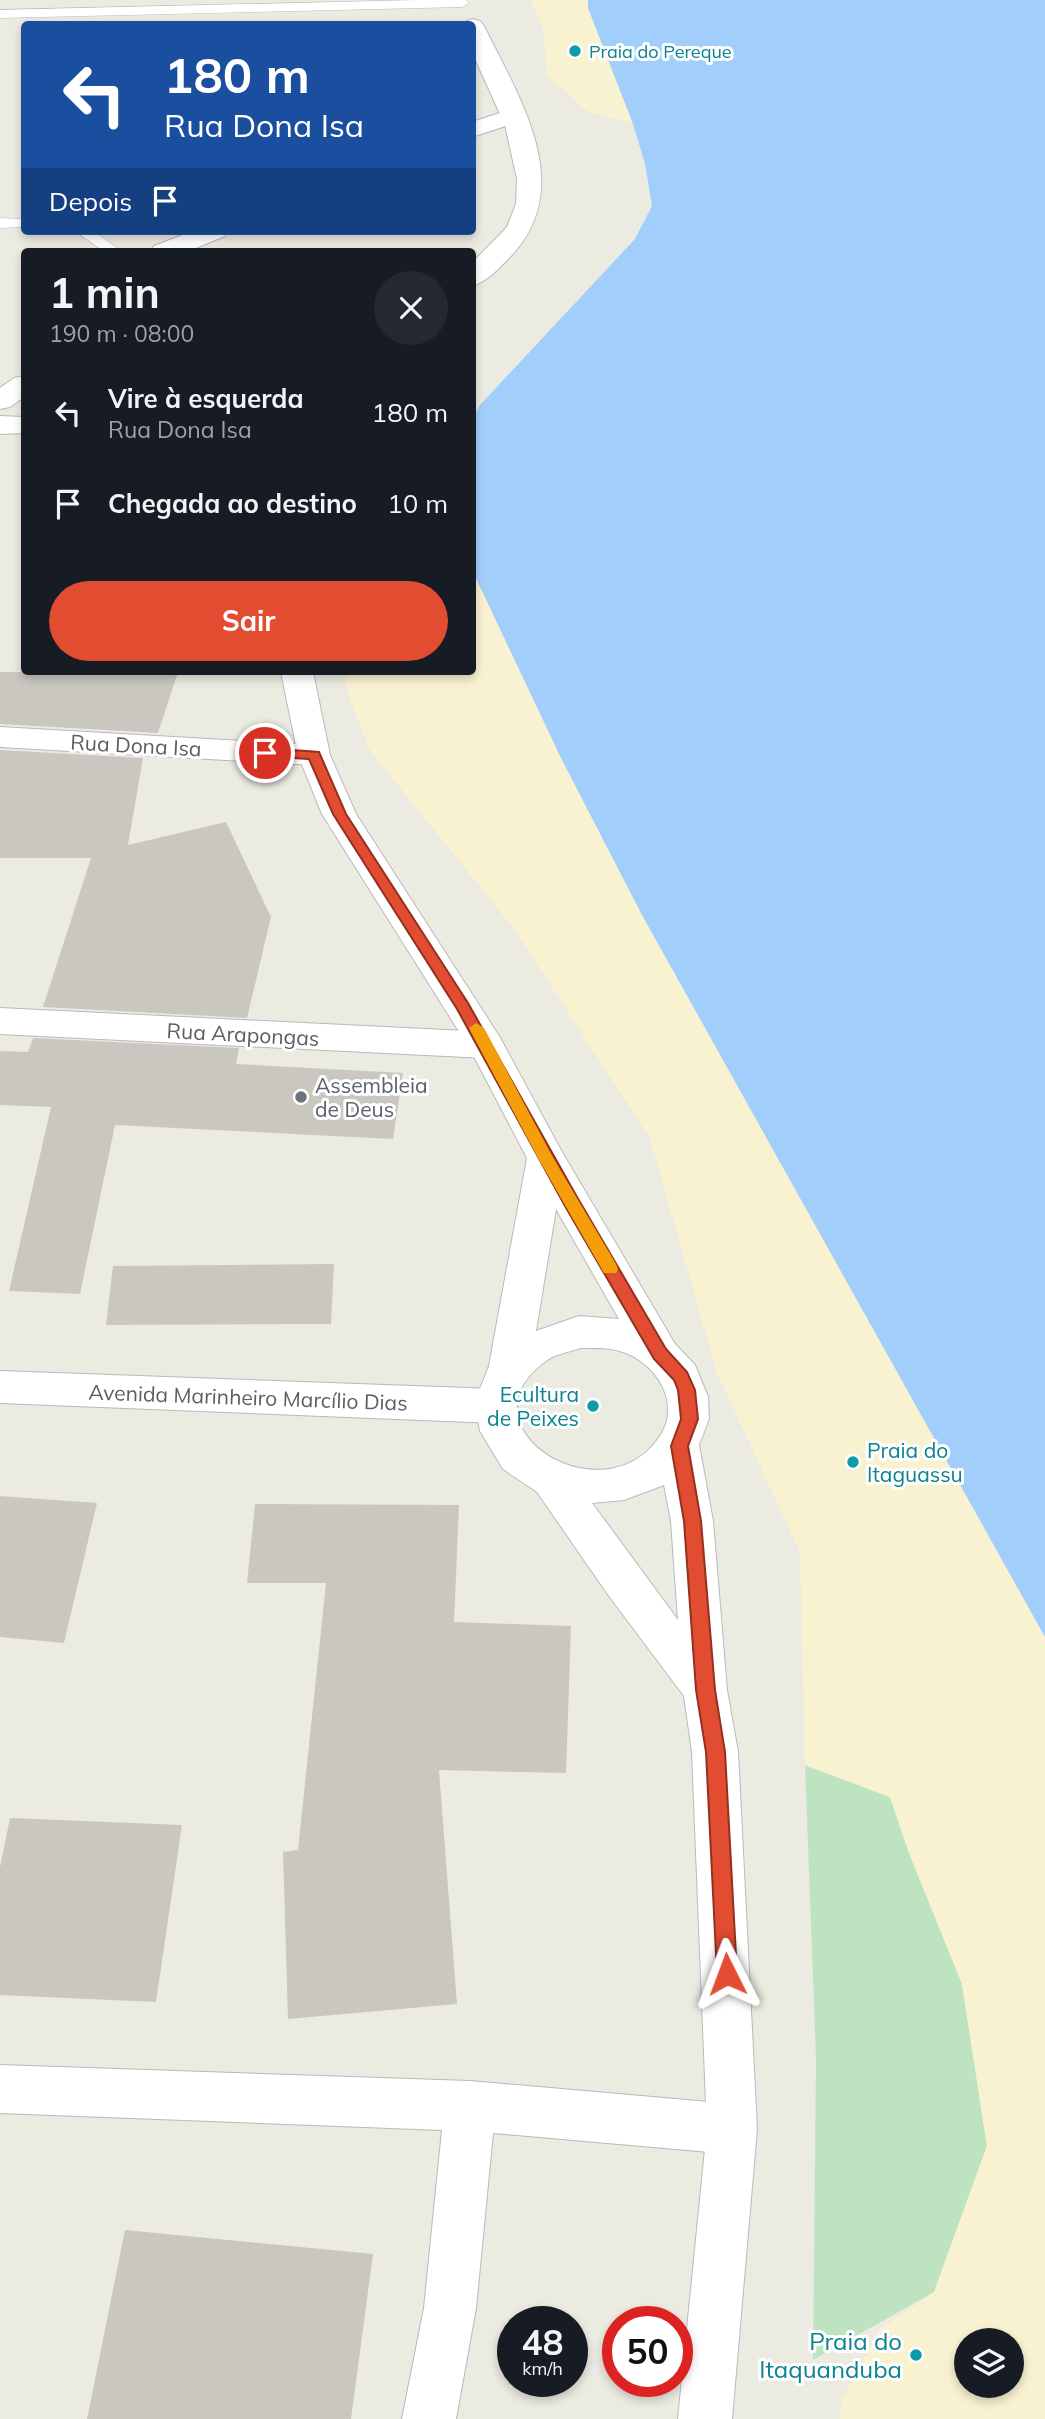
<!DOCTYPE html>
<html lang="pt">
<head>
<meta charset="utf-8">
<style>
  body { margin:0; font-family:Mulish,sans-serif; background:#242831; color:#f1f3f6; height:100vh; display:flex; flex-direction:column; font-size:26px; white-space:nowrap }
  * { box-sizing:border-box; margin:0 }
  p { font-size:23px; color:#9ea1a6 }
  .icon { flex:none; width:38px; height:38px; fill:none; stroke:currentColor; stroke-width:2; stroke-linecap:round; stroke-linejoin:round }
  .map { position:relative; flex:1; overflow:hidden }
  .panel { position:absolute; left:21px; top:248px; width:455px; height:427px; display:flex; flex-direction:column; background:#171b24; border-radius:7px; box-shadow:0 4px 10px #0003 }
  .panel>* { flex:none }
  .banner { position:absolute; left:21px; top:21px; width:455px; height:214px; border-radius:7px; box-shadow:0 4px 10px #0003; background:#1a4fa0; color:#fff; overflow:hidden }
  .buttons { position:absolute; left:954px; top:2328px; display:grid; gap:14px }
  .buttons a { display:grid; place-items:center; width:70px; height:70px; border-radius:50%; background:#171b24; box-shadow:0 4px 10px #0003; font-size:35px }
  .speed { position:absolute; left:497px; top:2306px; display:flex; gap:14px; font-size:35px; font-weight:700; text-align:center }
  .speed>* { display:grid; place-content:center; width:91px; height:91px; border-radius:50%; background:#171b24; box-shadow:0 4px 10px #0003; line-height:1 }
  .speed small { font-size:18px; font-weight:400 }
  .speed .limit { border:10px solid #d22; background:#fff; color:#111 }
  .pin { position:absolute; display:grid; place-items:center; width:60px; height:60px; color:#fff; margin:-30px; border:4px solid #fff; border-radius:50%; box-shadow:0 2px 7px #0007 }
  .me { position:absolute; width:77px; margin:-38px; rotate:357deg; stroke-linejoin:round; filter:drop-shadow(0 0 5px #0008) }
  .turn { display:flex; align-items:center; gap:24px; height:147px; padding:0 28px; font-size:32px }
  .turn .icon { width:91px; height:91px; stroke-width:2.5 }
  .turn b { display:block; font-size:49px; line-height:60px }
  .then { display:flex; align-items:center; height:66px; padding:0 28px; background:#0003; gap:14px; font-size:26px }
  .round { display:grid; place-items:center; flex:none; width:74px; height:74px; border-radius:37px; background:#242831 }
  .overview { display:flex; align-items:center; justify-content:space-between; height:119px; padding:0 28px }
  h1 { font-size:42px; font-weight:700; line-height:52px }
  .cta { display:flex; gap:14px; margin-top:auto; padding:14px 28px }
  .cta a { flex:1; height:80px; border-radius:42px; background:#e24c31; color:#fff; font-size:28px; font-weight:700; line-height:80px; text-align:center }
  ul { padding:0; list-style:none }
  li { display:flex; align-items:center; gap:21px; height:91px; padding:0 28px }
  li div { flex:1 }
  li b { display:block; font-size:26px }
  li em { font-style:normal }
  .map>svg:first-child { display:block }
  .green { fill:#bee3c1 }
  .sand { fill:#f8f2d0; fill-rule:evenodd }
  .water { fill:#a2cefb }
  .building { fill:#cac7c1 }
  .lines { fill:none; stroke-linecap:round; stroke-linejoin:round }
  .service-casing { stroke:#b7b9bd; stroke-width:1 }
  .minor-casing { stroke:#b7b9bd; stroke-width:2 }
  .secondary-casing { stroke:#b7babf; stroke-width:2 }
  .service { fill:#fff; fill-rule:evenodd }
  .minor { fill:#fff; fill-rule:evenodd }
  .secondary { fill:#fff; fill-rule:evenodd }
  .route { fill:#e24c31; stroke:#933120; stroke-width:2 }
  .slow { fill:#f59e0b }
  .culture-dot { fill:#0f9aa8; stroke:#fff; stroke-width:2.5 }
  .worship-dot { fill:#6b7280; stroke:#fff; stroke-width:2.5 }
  .labels { text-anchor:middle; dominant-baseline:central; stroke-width:6; stroke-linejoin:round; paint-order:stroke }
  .far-culture-label { font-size:18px; fill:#0d838f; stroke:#fff; text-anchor:start }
  .street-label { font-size:21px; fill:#5a5d62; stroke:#fff }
  .worship-label { font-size:21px; fill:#5b616d; stroke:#fff; text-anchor:start }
  .culture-label { font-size:21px; fill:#0d838f; stroke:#fff; text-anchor:end }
  .near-culture-label { font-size:24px; fill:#0d838f; stroke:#fff; text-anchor:end }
</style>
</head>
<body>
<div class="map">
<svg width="1045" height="2419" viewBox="0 0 1045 2419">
  <rect width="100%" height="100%" fill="#ecebe1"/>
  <path class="green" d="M 805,1765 L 890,1797 L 909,1853 L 962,1984 L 987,2146 L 934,2292 L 813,2360 L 816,2058 Z"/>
  <path class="sand" d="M 530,0 L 588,0 L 588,8 L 633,124 L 587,111 L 547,75 L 543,27 Z
    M 473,570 L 561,758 L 642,915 L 1045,1637 L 1045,2419 L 840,2419 L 842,2400 L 879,2330 L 934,2292 L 987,2146 L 962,1984 L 909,1853 L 890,1797 L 805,1765 L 800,1552 L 717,1373 L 650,1138 L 514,929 L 369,749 L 348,694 L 345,672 L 472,672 ZM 966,2340 L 1012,2340 L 1012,2385 L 966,2385 Z"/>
  <path class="water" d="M 588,0 L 1045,0 L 1045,1637 L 642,915 L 561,758 L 474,574 L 473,418 L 480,405 L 635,239 L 652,206 L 645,164 L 633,124 L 588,8 Z"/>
  <path class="building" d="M 0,672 L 178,672 L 158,733 L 0,724 Z
    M 0,750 L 143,758 L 128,845 L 226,822 L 271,917 L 247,1018 L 43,1007 L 91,858 L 0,858 Z
    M 33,1038 L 239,1048 L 236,1064 L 403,1073 L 393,1139 L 115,1125 L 80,1294 L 9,1291 L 51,1107 L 0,1105 L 0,1051 L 28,1052 Z
    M 334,1264 L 331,1324 L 106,1325 L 113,1266 Z
    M 0,1496 L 97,1503 L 64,1643 L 0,1637 Z
    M 255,1504 L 459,1505 L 454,1622 L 571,1626 L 566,1773 L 439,1770 L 457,2004 L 288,2019 L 283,1852 L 298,1850 L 326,1583 L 247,1583 Z
    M 10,1818 L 182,1825 L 156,2002 L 0,1995 L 0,1867 Z
    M 125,2230 L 373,2254 L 351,2419 L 87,2419 Z"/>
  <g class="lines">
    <g class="service-casing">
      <path id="service" d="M 417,0 L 466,0 L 469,3 L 462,7 L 0,18 L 0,10 Z
        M 0,218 L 24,219 L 24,227 L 0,228 Z
        M 75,231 L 93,231 L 123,252 L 105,252 Z"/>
    </g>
    <g class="minor-casing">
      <path id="minor" d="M 512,109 L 521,111 L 524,116 L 521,121 L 472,137 L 472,122 Z
        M 193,231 L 229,231 L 225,236 L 186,252 L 150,252 L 154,246 Z
        M 24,376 L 24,397 L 10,407 L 0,409 L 0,388 L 14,378 Z
        M 0,416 L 24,417 L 24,433 L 0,434 Z
        M 0,727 L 314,745 L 326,748 L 330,755 L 326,762 L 314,765 L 0,747 Z
        M 0,1008 L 486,1032 L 499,1036 L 504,1045 L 499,1054 L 486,1058 L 0,1034 Z
        M 0,1371 L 496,1389 L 511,1394 L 517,1406 L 511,1418 L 496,1423 L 0,1403 Z
        M 0,2065 L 470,2081 L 732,2104 L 750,2111 L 757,2129 L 750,2147 L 732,2154 L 493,2133 L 476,2308 L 456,2419 L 402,2419 L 424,2308 L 442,2130 L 0,2113 Z"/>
    </g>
    <g class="secondary-casing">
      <path id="secondary" d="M 472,19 L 480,21 L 484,26 C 519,98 578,186 510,257 C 499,268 487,282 472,286 L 472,263 L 507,227 L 516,204 L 517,179 L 505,125 L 472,52 L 472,24 L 461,24 Z
        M 281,672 L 313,672 L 330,755 L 356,814 L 499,1036 L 562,1152 L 675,1344 L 695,1365 L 708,1397 L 709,1419 L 699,1445 L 713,1521 L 727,1690 L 738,1752 L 757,2129 L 732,2419 L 678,2419 L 707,2129 L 692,1752 L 684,1696 L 609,1596 L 537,1492 L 503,1469 L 480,1431 L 475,1401 L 489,1366 L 527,1158 L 470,1049 L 322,814 L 298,755 ZM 556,1209 L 619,1319 L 579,1316 L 536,1331 ZM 580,1348 C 594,1348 609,1347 623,1352 C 656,1363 682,1403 660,1436 C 604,1521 454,1427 546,1361 C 555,1354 570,1352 580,1348 ZM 664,1485 L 671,1521 L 678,1620 L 592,1503 L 624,1500 Z"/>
    </g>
    <use href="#service" class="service"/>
    <use href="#minor" class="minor"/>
    <use href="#secondary" class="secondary"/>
  </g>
  <path class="route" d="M 265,748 L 319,752 L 346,814 L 468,1003 L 577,1197 L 666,1349 L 687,1372 L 695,1390 L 698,1419 L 688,1446 L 701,1521 L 715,1690 L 725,1752 L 737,1974 L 734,1981 L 727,1983 L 720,1981 L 717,1974 L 706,1752 L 696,1690 L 684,1521 L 671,1446 L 681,1419 L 678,1390 L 674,1380 L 654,1359 L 565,1206 L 457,1009 L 333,814 L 309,759 L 260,756 L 258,753 Z"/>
  <path class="slow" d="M 476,1023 L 484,1028 L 552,1156 L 616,1264 L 618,1269 L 616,1273 L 604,1273 L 538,1158 L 469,1028 Z"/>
  <g class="culture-dot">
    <circle cx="575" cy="51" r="7"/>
    <circle cx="593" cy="1406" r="7"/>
    <circle cx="853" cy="1462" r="7"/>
    <circle cx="916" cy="2355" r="7"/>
  </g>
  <circle class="worship-dot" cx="301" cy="1097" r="7"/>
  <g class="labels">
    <g class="far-culture-label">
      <text x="589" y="51">Praia do Pereque</text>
    </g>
    <g class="street-label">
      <text transform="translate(136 745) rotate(3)">Rua Dona Isa</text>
      <text transform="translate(243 1034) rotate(3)">Rua Arapongas</text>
      <text transform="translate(248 1397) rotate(2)">Avenida Marinheiro Marcílio Dias</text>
    </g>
    <g class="worship-label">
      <text x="315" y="1085">Assembleia<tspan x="315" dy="24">de Deus</tspan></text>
    </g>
    <g class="culture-label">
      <text x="579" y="1394">Ecultura<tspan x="579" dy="24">de Peixes</tspan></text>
      <text x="867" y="1450" text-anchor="start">Praia do<tspan x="867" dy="24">Itaguassu</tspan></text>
    </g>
    <g class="near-culture-label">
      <text x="902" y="2341">Praia do<tspan x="902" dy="28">Itaquanduba</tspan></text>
    </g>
  </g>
</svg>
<div class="buttons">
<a><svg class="icon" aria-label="layers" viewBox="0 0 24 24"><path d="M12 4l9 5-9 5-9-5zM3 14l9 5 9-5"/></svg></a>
</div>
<div class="speed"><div>48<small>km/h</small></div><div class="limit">50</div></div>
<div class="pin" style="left:265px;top:753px;background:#d93025"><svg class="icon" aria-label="arrive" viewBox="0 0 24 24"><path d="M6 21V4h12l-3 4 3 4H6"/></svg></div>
<svg class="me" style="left:727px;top:1974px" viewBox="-20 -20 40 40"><path d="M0-17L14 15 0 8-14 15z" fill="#e24c31" stroke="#fff" stroke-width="4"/></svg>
<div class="banner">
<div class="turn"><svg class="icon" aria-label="left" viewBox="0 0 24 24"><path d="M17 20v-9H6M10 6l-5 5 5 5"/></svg><div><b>180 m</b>Rua Dona Isa</div></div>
<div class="then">Depois<svg class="icon" aria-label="arrive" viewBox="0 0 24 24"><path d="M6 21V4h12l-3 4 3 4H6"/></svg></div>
</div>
<section class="panel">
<div class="overview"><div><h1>1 min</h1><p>190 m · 08:00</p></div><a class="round"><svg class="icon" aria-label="close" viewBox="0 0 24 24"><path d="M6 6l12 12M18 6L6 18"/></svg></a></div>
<ul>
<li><svg class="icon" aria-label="left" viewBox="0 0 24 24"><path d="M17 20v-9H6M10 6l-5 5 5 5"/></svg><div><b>Vire à esquerda</b><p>Rua Dona Isa</p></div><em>180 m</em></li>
<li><svg class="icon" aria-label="arrive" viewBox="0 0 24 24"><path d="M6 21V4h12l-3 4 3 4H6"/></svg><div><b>Chegada ao destino</b></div><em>10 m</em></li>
</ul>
<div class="cta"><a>Sair</a></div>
</section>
</div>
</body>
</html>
